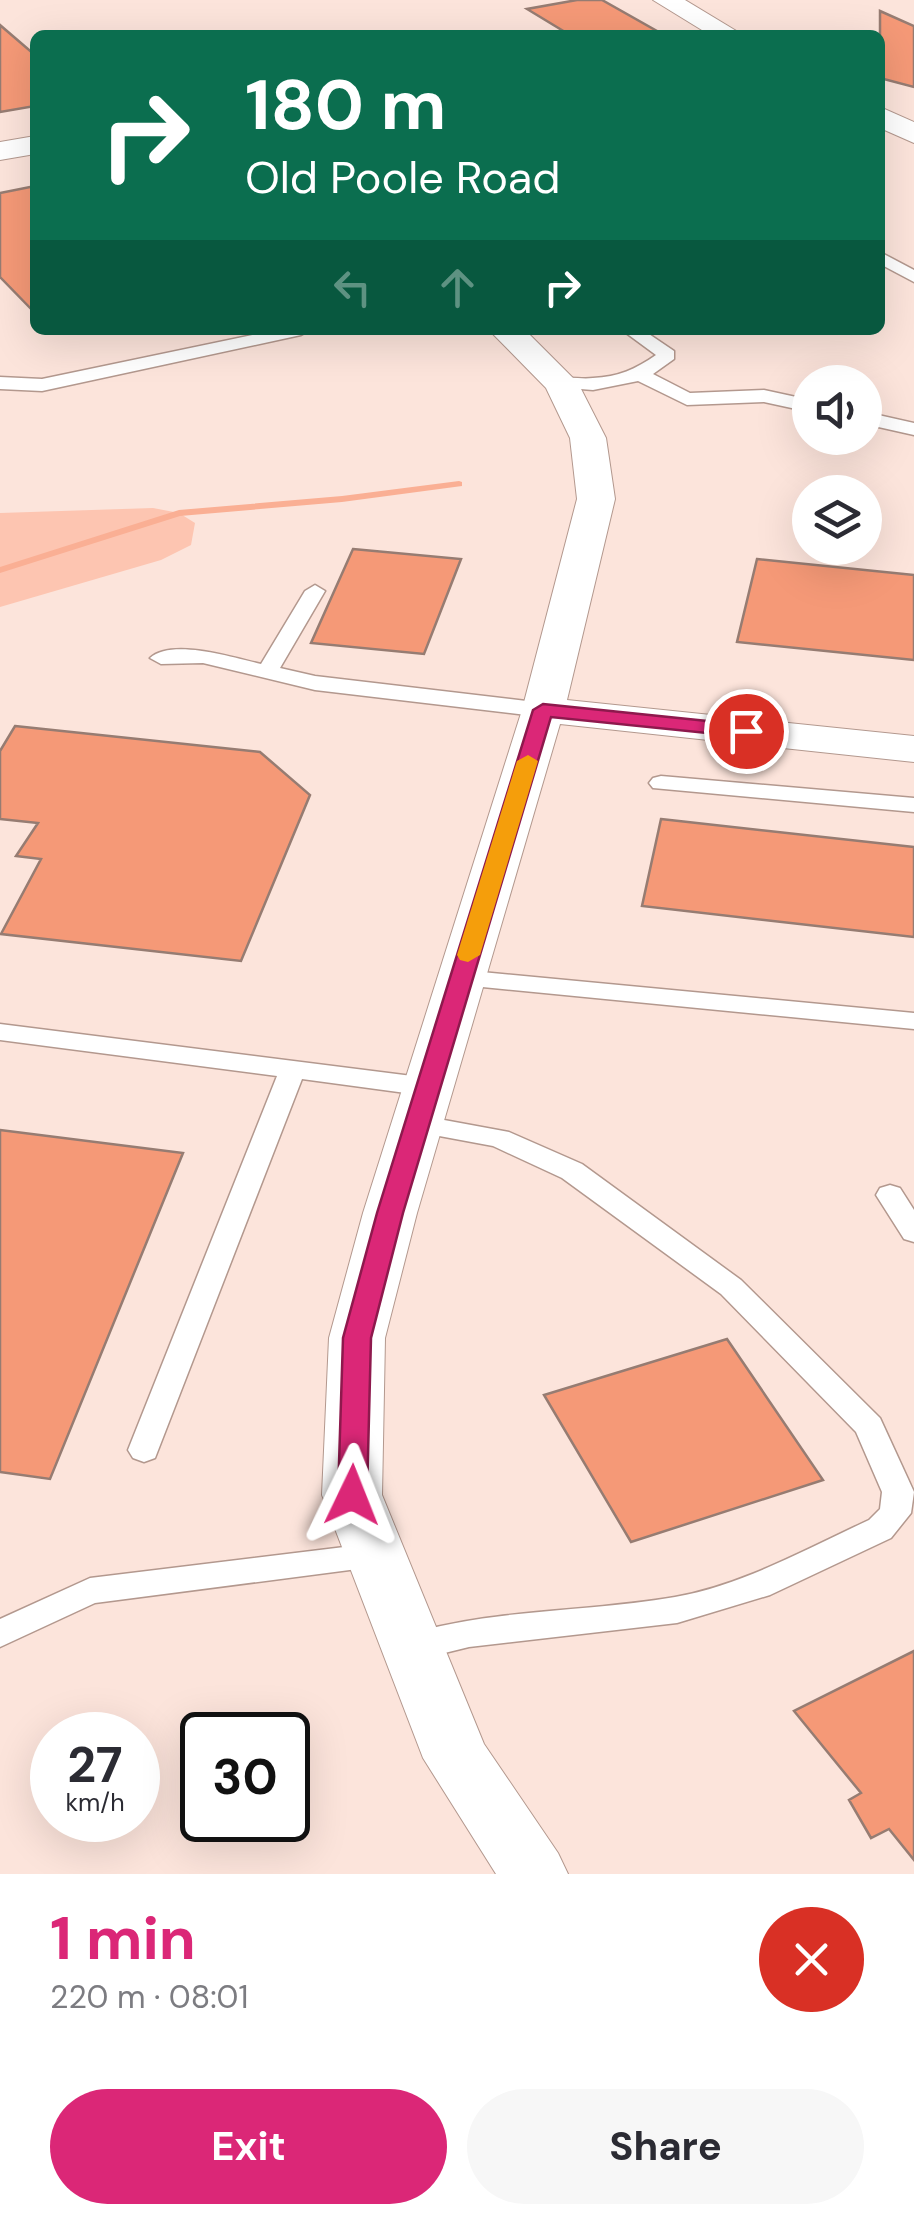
<!DOCTYPE html>
<html lang="en">
<head>
<meta charset="utf-8">
<style>
  body { margin:0; font-family:"DM Sans",sans-serif; background:#f7f7f7; color:#2b2b33; height:100vh; display:flex; flex-direction:column; font-size:38px; white-space:nowrap }
  * { box-sizing:border-box; margin:0 }
  p { font-size:32px; color:#7c7c81 }
  .icon { flex:none; width:55px; height:55px; fill:none; stroke:currentColor; stroke-width:2; stroke-linecap:round; stroke-linejoin:round }
  .map { position:relative; height:1874px; overflow:hidden }
  .sheet { display:flex; flex-direction:column; background:#fff; flex:1 }
  .sheet>* { flex:none }
  .top-card { position:absolute; left:30px; top:30px; width:855px; height:305px; border-radius:15px; box-shadow:0 10px 40px #0002; background:#0b6e4f; color:#fff; overflow:hidden }
  .tools { position:absolute; left:792px; top:365px; display:grid; gap:20px }
  .tools a { display:grid; place-items:center; width:90px; height:90px; border-radius:50%; background:#fff; box-shadow:0 10px 40px #0002; font-size:50px }
  .speed { position:absolute; left:30px; top:1712px; display:flex; gap:20px; font-size:50px; font-weight:700; text-align:center }
  .speed>* { display:grid; place-content:center; width:130px; height:130px; border-radius:50%; background:#fff; box-shadow:0 10px 40px #0002; line-height:1 }
  .speed small { font-size:25px; font-weight:400 }
  .speed .limit { border:5px solid #111; border-radius:15px; background:#fff; color:#111 }
  .pin { position:absolute; display:grid; place-items:center; width:85px; height:85px; color:#fff; margin:-42px; border:5px solid #fff; border-radius:50%; box-shadow:0 2px 10px #0007 }
  .me { position:absolute; width:110px; margin:-55px; rotate:2deg; stroke-linejoin:round; filter:drop-shadow(0 0 8px #0008) }
  .turn { display:flex; align-items:center; gap:35px; height:210px; padding:0 50px; font-size:45px }
  .turn .icon { width:130px; height:130px; stroke-width:2.5 }
  .turn b { display:block; font-size:70px; line-height:85px }
  .lanes { display:flex; align-items:center; height:95px; padding:0 50px; background:#0003; justify-content:center; gap:50px; direction:ltr }
  .lanes .off { opacity:.35 }
  .round { display:grid; place-items:center; flex:none; width:105px; height:105px; border-radius:52px; background:#f7f7f7 }
  .summary { display:flex; align-items:center; justify-content:space-between; height:170px; padding:0 50px }
  h1 { font-size:60px; font-weight:700; line-height:75px; color:#db2777 }
  .cta { display:flex; gap:20px; margin-top:auto; padding:20px 50px }
  .cta a { flex:1; height:115px; border-radius:60px; background:#db2777; color:#fff; font-size:40px; font-weight:700; line-height:115px; text-align:center }
  .cta a+a { background:#f7f7f7; color:#2b2b33 }
  .map>svg:first-child { display:block }
  .green { fill:#fdc5b1 }
  .lines { fill:none; stroke-linecap:round; stroke-linejoin:round }
  .stream { fill:#faaf94; fill-rule:evenodd }
  .building { fill:#f59977; stroke:#967c72; stroke-width:2.5 }
  .lane-casing { stroke:#b3988e; stroke-width:3 }
  .street-casing { stroke:#b3988e; stroke-width:2 }
  .lane { fill:#fff; fill-rule:evenodd }
  .street { fill:#fff; fill-rule:evenodd }
  .route { fill:#db2777; stroke:#8e194d; stroke-width:2.5 }
  .slow { fill:#f59e0b }
</style>
</head>
<body>
<div class="map">
<svg width="914" height="1874" viewBox="0 0 914 1874">
  <rect width="100%" height="100%" fill="#fce4db"/>
  <path class="green" d="M 153,508 L 179,513 L 195,523 L 191,545 L 161,560 L 0,607 L 0,513 Z"/>
  <g class="lines">
    <path class="stream" d="M 459,481 L 462,482 L 462,486 L 342,502 L 180,516 L 0,573 L 0,567 L 179,510 L 342,496 Z"/>
  </g>
  <path class="building" d="M 577,0 L 602,0 L 664,35 L 570,35 L 527,9 Z
    M 880,11 L 914,26 L 914,87 L 880,78 Z
    M 0,25 L 35,55 L 35,106 L 0,112 Z
    M 35,186 L 35,313 L 0,277 L 0,193 Z
    M 353,549 L 461,559 L 424,654 L 311,643 Z
    M 757,559 L 914,575 L 914,660 L 737,642 Z
    M 15,726 L 260,752 L 310,795 L 241,961 L 1,934 L 41,859 L 16,856 L 38,823 L 0,819 L 0,751 Z
    M 661,819 L 914,847 L 914,937 L 642,906 Z
    M 0,1130 L 183,1153 L 50,1479 L 0,1472 Z
    M 727,1339 L 823,1480 L 631,1542 L 544,1395 Z
    M 914,1651 L 914,1860 L 889,1829 L 871,1838 L 849,1800 L 861,1793 L 794,1711 Z"/>
  <g class="lines">
    <g class="lane-casing">
      <path id="lane" d="M 880,252 L 914,270 L 914,282 L 880,264 Z
        M 276,330 L 310,330 L 301,335 L 42,391 L 0,389 L 0,377 L 42,379 Z
        M 622,330 L 643,330 L 674,351 L 674,359 L 653,374 L 690,393 L 764,390 L 810,400 L 810,412 L 764,402 L 687,405 L 638,381 L 593,390 L 555,387 L 552,383 C 564,374 578,380 593,378 C 618,377 636,369 656,355 Z
        M 865,412 L 914,423 L 914,435 L 865,424 Z
        M 315,585 L 325,591 L 280,668 L 315,676 L 543,703 L 554,710 L 543,717 L 315,690 L 203,663 L 161,664 L 150,658 C 172,638 234,658 261,664 L 305,591 Z
        M 661,776 L 914,798 L 914,812 L 653,788 L 649,783 L 653,778 Z
        M 461,970 L 914,1013 L 914,1029 L 452,984 L 448,978 L 452,972 Z
        M 0,1024 L 428,1078 L 437,1081 L 441,1087 L 437,1093 L 428,1096 L 302,1079 L 155,1458 L 144,1462 L 133,1458 L 128,1450 L 277,1076 L 0,1040 Z
        M 417,1115 L 509,1132 L 582,1164 L 741,1280 L 880,1418 L 914,1492 L 911,1513 L 891,1538 L 770,1595 L 677,1623 L 469,1647 L 412,1661 L 400,1657 L 395,1647 L 400,1637 C 489,1608 584,1613 675,1597 C 743,1585 806,1549 869,1520 L 880,1509 L 882,1492 L 856,1432 L 721,1294 L 562,1178 L 493,1146 L 407,1130 L 403,1124 L 407,1118 Z
        M 890,1185 L 900,1188 L 914,1210 L 914,1242 L 904,1239 L 876,1195 L 880,1188 Z
        M 377,1543 L 388,1547 L 393,1556 L 388,1565 L 95,1603 L 0,1647 L 0,1619 L 90,1578 Z"/>
    </g>
    <g class="street-casing">
      <path id="street" d="M 653,0 L 685,0 L 743,35 L 710,35 Z
        M 880,107 L 914,122 L 914,143 L 880,128 Z
        M 35,136 L 35,154 L 0,160 L 0,142 Z
        M 489,330 L 525,330 L 578,383 L 606,438 L 615,499 L 567,700 L 914,736 L 914,762 L 560,724 L 417,1213 L 385,1338 L 382,1495 L 484,1744 L 558,1853 L 568,1874 L 496,1874 L 423,1758 L 322,1495 L 329,1338 L 363,1213 L 522,710 L 577,499 L 570,438 L 546,388 Z"/>
    </g>
    <use href="#lane" class="lane"/>
    <use href="#street" class="street"/>
  </g>
  <path class="route" d="M 543,704 L 746,725 L 757,731 L 746,737 L 551,717 L 403,1213 L 371,1338 L 367,1495 L 362,1503 L 352,1506 L 342,1503 L 338,1495 L 343,1338 L 377,1213 L 533,710 Z"/>
  <path class="slow" d="M 528,755 L 538,761 L 480,955 L 468,962 L 460,960 L 457,955 L 517,761 Z"/>
</svg>
<div class="tools">
<a><svg class="icon" aria-label="sound" viewBox="0 0 24 24"><path d="M4 9h4l5-4v14l-5-4H4zM17 9q2 3 0 6"/></svg></a>
<a><svg class="icon" aria-label="layers" viewBox="0 0 24 24"><path d="M12 4l9 5-9 5-9-5zM3 14l9 5 9-5"/></svg></a>
</div>
<div class="speed"><div>27<small>km/h</small></div><div class="limit">30</div></div>
<div class="pin" style="left:746px;top:731px;background:#d93025"><svg class="icon" aria-label="arrive" viewBox="0 0 24 24"><path d="M6 21V4h12l-3 4 3 4H6"/></svg></div>
<svg class="me" style="left:352px;top:1495px" viewBox="-20 -20 40 40"><path d="M0-17L14 15 0 8-14 15z" fill="#db2777" stroke="#fff" stroke-width="4"/></svg>
<div class="top-card">
<div class="turn"><svg class="icon" aria-label="right" viewBox="0 0 24 24"><path d="M7 20v-9h11M14 6l5 5-5 5"/></svg><div><b>180 m</b>Old Poole Road</div></div>
<div class="lanes"><svg class="icon off" aria-label="left" viewBox="0 0 24 24"><path d="M17 20v-9H6M10 6l-5 5 5 5"/></svg><svg class="icon off" aria-label="ahead" viewBox="0 0 24 24"><path d="M12 20V5M6 11l6-6 6 6"/></svg><svg class="icon" aria-label="right" viewBox="0 0 24 24"><path d="M7 20v-9h11M14 6l5 5-5 5"/></svg></div>
</div>
</div>
<section class="sheet">
<div class="summary"><div><h1>1 min</h1><p>220 m · 08:01</p></div><a class="round" style="background:#d93025;color:#fff"><svg class="icon" aria-label="close" viewBox="0 0 24 24"><path d="M6 6l12 12M18 6L6 18"/></svg></a></div>
<div class="cta"><a>Exit</a><a>Share</a></div>
</section>
</body>
</html>
